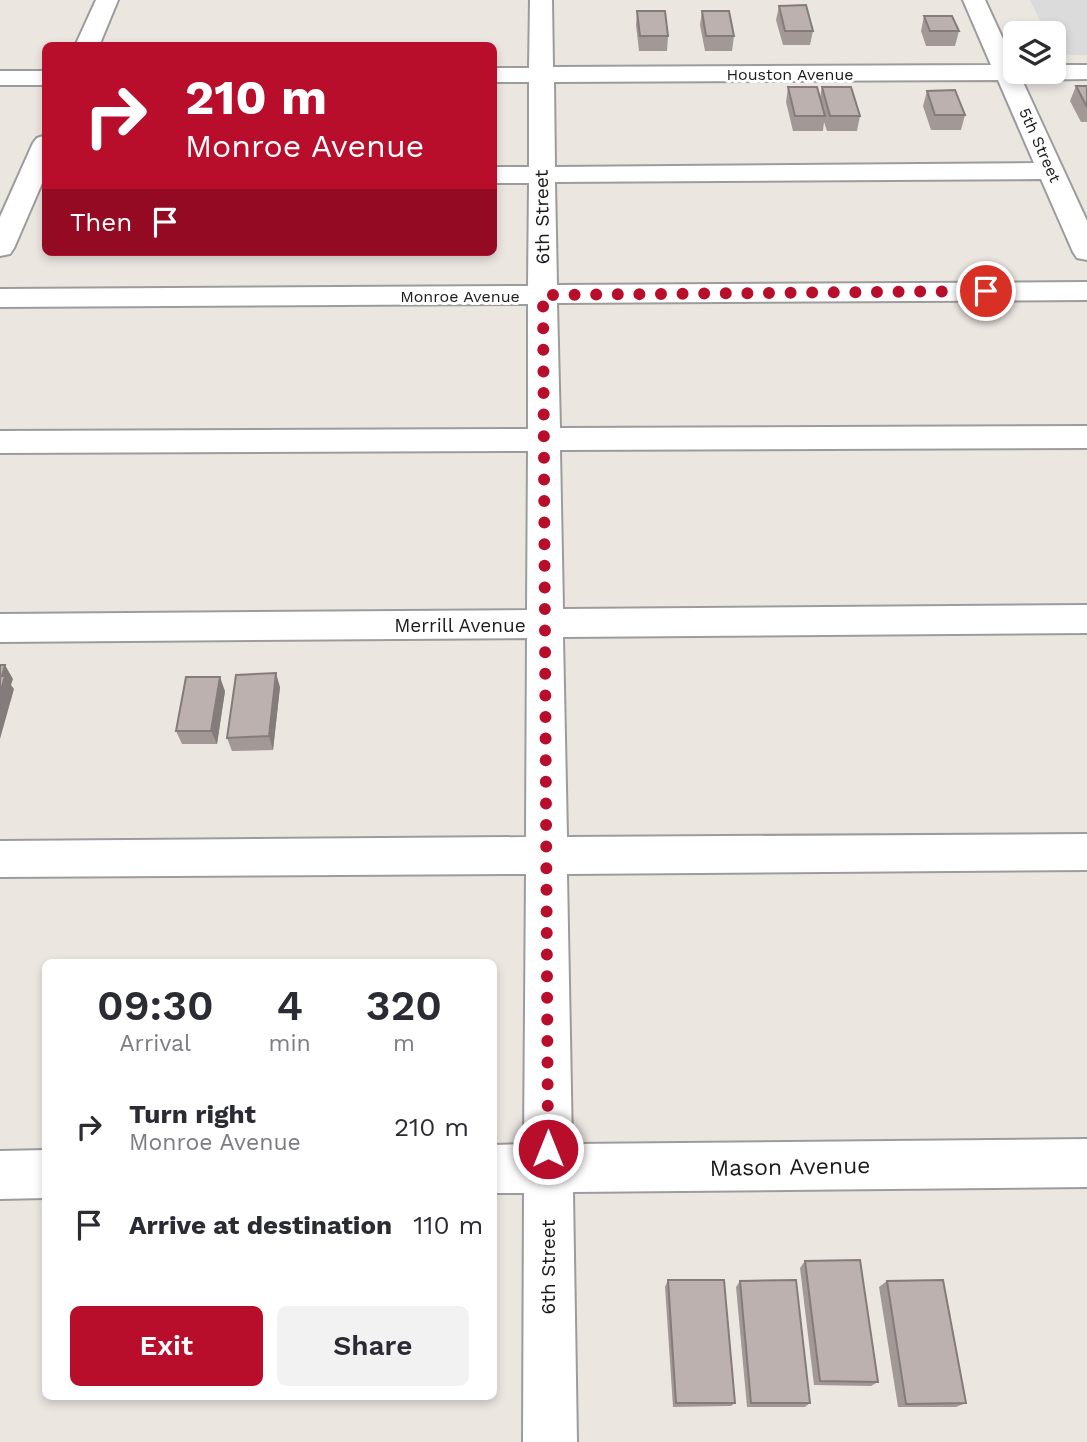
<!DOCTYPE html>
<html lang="en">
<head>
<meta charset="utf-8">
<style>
  body { margin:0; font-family:"Work Sans",sans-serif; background:#f2f2f3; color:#2b2b33; height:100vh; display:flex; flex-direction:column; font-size:26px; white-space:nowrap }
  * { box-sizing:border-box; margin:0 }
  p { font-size:23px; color:#7c7c81 }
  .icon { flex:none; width:38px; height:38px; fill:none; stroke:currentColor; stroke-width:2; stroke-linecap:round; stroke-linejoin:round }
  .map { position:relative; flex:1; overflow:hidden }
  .details { position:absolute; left:42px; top:959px; width:455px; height:441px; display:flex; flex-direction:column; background:#fff; border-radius:10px; box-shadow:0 4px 10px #0003 }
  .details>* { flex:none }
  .guide { position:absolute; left:42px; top:42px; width:455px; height:214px; border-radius:10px; box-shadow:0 4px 10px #0003; background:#b90d2c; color:#fff; overflow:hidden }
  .tools { position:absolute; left:1003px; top:21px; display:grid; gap:14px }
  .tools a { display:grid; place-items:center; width:63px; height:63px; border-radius:10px; background:#fff; box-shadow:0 4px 10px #0003; font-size:35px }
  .pin { position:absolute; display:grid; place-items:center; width:60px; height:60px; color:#fff; margin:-30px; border:4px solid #fff; border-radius:50%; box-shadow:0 2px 7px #0007 }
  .me { position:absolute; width:77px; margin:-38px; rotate:0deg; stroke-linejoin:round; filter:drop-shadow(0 0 5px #0008) }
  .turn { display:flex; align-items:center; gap:24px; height:147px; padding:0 28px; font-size:32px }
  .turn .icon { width:91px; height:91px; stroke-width:2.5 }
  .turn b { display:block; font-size:49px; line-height:60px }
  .then { display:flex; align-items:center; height:66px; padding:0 28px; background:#0003; gap:14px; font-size:26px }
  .eta { display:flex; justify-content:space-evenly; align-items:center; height:119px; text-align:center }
  .eta b { font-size:42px; font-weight:600; line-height:49px }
  .button { display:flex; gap:14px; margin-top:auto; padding:14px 28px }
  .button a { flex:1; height:80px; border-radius:10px; background:#b90d2c; color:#fff; font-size:28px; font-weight:600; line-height:80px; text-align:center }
  .button a+a { background:#f2f2f3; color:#2b2b33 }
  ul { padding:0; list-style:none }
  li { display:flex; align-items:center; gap:21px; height:98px; padding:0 28px }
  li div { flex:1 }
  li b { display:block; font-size:26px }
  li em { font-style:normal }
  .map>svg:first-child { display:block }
  .parking { fill:#dbdbdb }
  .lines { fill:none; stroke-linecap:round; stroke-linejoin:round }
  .minor-casing { stroke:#9c9c9c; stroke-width:4 }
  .minor { fill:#fff; fill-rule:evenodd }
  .wall { fill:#a29896 }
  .shaded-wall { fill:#847c7a }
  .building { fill:#bcb1ae; stroke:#847c7a; stroke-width:2 }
  .route { stroke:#b90d2c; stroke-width:12; stroke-dasharray:0 21.6 }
  .labels { text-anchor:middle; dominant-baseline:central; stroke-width:6; stroke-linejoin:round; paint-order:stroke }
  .far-street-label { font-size:16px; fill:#1b1b1b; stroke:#fff }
  .street-label { font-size:19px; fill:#1b1b1b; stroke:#fff }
  .near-street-label { font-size:23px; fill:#1b1b1b; stroke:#fff }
</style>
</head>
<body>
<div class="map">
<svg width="1087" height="1442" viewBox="0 0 1087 1442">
  <rect width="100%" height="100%" fill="#ece6e1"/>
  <path class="parking" d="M 1030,0 L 1087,0 L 1087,55 L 1057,55 L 1054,48 L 1054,33 L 1046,33 Z"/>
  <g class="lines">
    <g class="minor-casing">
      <path id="minor" d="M 96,0 L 118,0 L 99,46 L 75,46 Z
        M 530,0 L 552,0 L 553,67 L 991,65 L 963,0 L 985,0 L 1015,65 L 1015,72 L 1054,72 L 1054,65 L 1087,65 L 1087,79 L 1022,80 L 1087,221 L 1087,260 L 1077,258 L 1073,252 L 1041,179 L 555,182 L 557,285 L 1087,282 L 1087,300 L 557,303 L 560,428 L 1087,426 L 1087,448 L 560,450 L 563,609 L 1087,605 L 1087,633 L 563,637 L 567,837 L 1087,834 L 1087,870 L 567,874 L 572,1144 L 1087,1139 L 1087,1187 L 573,1192 L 577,1442 L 523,1442 L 524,1193 L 494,1193 L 494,1145 L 524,1144 L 526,874 L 0,877 L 0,841 L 526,837 L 527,638 L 0,642 L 0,614 L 527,610 L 528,451 L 0,453 L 0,431 L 528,429 L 528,304 L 0,307 L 0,289 L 528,286 L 529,183 L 494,183 L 494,167 L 529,167 L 529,82 L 494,82 L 494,68 L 529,68 ZM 998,80 L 1034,163 L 555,167 L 554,82 Z
        M 0,71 L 46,71 L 46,85 L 0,85 Z
        M 46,135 L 46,174 L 14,248 L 10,254 L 0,256 L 0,217 L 33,143 L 37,138 Z
        M 46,1150 L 46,1198 L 0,1199 L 0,1151 Z"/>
    </g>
    <use href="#minor" class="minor"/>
  </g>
  <path class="wall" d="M 779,6 L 813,31 L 810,45 L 783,45 L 776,20 Z
    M 637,11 L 668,36 L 667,51 L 639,51 L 636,25 Z
    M 702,11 L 734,36 L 732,51 L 705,51 L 700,25 Z
    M 924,16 L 959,31 L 955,46 L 926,46 L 921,31 Z
    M 1076,86 L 1087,86 L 1087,122 L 1081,122 L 1070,101 Z
    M 788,87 L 820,97 L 822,87 L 860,116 L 857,131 L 827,131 L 824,122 L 823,131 L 793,131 L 786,102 Z
    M 927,91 L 965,115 L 961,130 L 931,130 L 923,106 Z
    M 280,687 L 273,750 L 232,751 L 227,738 Z
    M 225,691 L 217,744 L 182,744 L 176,731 Z
    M 805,1261 L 878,1382 L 871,1386 L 814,1385 L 800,1268 Z
    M 668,1280 L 735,1403 L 731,1406 L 673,1407 L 665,1287 Z
    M 740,1281 L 810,1403 L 805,1407 L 747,1407 L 736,1287 Z
    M 887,1281 L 966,1403 L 956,1407 L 898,1407 L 879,1287 Z"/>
  <path class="shaded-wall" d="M 5,665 L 13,679 L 11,685 L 14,689 L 0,739 L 0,694 L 2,676 Z
    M 276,673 L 280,687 L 273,750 L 269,736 Z
    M 220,677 L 225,691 L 217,744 L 211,731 Z"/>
  <path class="building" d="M 806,5 L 813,31 L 785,31 L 779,6 Z
    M 637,11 L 665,11 L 668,36 L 640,36 Z
    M 702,11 L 729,11 L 734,36 L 706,36 Z
    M 924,16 L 952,16 L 959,31 L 930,31 Z
    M 1076,86 L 1087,86 L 1087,107 Z
    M 788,87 L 817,87 L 825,116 L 795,116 Z
    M 822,87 L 851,87 L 860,116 L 830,116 Z
    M 955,90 L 965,115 L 935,115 L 927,91 Z
    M 0,665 L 5,665 L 2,676 L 5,676 L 0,694 Z
    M 276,673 L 269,736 L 227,738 L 236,675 Z
    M 186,677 L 220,677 L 211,731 L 176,731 Z
    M 860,1260 L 878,1382 L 820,1381 L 805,1261 Z
    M 668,1280 L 724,1280 L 735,1403 L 676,1403 Z
    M 796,1280 L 810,1403 L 751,1403 L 740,1281 Z
    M 943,1280 L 966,1403 L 906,1404 L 887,1281 Z"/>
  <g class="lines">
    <path class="route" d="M 548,1149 L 543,295 L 986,291"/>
  </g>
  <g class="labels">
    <g class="far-street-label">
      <text x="790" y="74">Houston Avenue</text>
      <text transform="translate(1040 145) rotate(66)">5th Street</text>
      <text x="460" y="296">Monroe Avenue</text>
    </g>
    <g class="street-label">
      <text transform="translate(542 217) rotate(-91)">6th Street</text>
      <text x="460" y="625">Merrill Avenue</text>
      <text transform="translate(548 1267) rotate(-90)">6th Street</text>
    </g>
    <g class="near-street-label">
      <text transform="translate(790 1167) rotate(-1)">Mason Avenue</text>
    </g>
  </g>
</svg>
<div class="tools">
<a><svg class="icon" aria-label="layers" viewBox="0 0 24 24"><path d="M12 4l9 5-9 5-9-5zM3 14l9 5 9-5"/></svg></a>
</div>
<div class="pin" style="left:986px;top:291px;background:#d93025"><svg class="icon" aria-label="arrive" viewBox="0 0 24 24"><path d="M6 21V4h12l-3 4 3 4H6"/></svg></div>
<svg class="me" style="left:548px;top:1149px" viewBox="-20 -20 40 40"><circle r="17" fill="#b90d2c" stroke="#fff" stroke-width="3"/><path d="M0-11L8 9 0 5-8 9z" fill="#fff"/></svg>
<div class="guide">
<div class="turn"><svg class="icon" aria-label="right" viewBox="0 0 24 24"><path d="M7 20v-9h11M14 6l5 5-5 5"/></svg><div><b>210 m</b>Monroe Avenue</div></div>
<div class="then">Then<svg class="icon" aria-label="arrive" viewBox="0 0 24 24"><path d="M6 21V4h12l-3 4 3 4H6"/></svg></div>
</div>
<section class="details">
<div class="eta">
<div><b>09:30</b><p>Arrival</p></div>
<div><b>4</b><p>min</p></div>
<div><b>320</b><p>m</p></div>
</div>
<ul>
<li><svg class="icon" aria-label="right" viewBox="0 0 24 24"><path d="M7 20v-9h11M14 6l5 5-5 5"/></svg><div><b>Turn right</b><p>Monroe Avenue</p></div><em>210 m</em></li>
<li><svg class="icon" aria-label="arrive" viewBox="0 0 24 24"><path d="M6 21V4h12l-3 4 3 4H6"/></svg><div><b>Arrive at destination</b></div><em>110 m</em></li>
</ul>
<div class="button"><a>Exit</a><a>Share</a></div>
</section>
</div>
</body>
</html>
